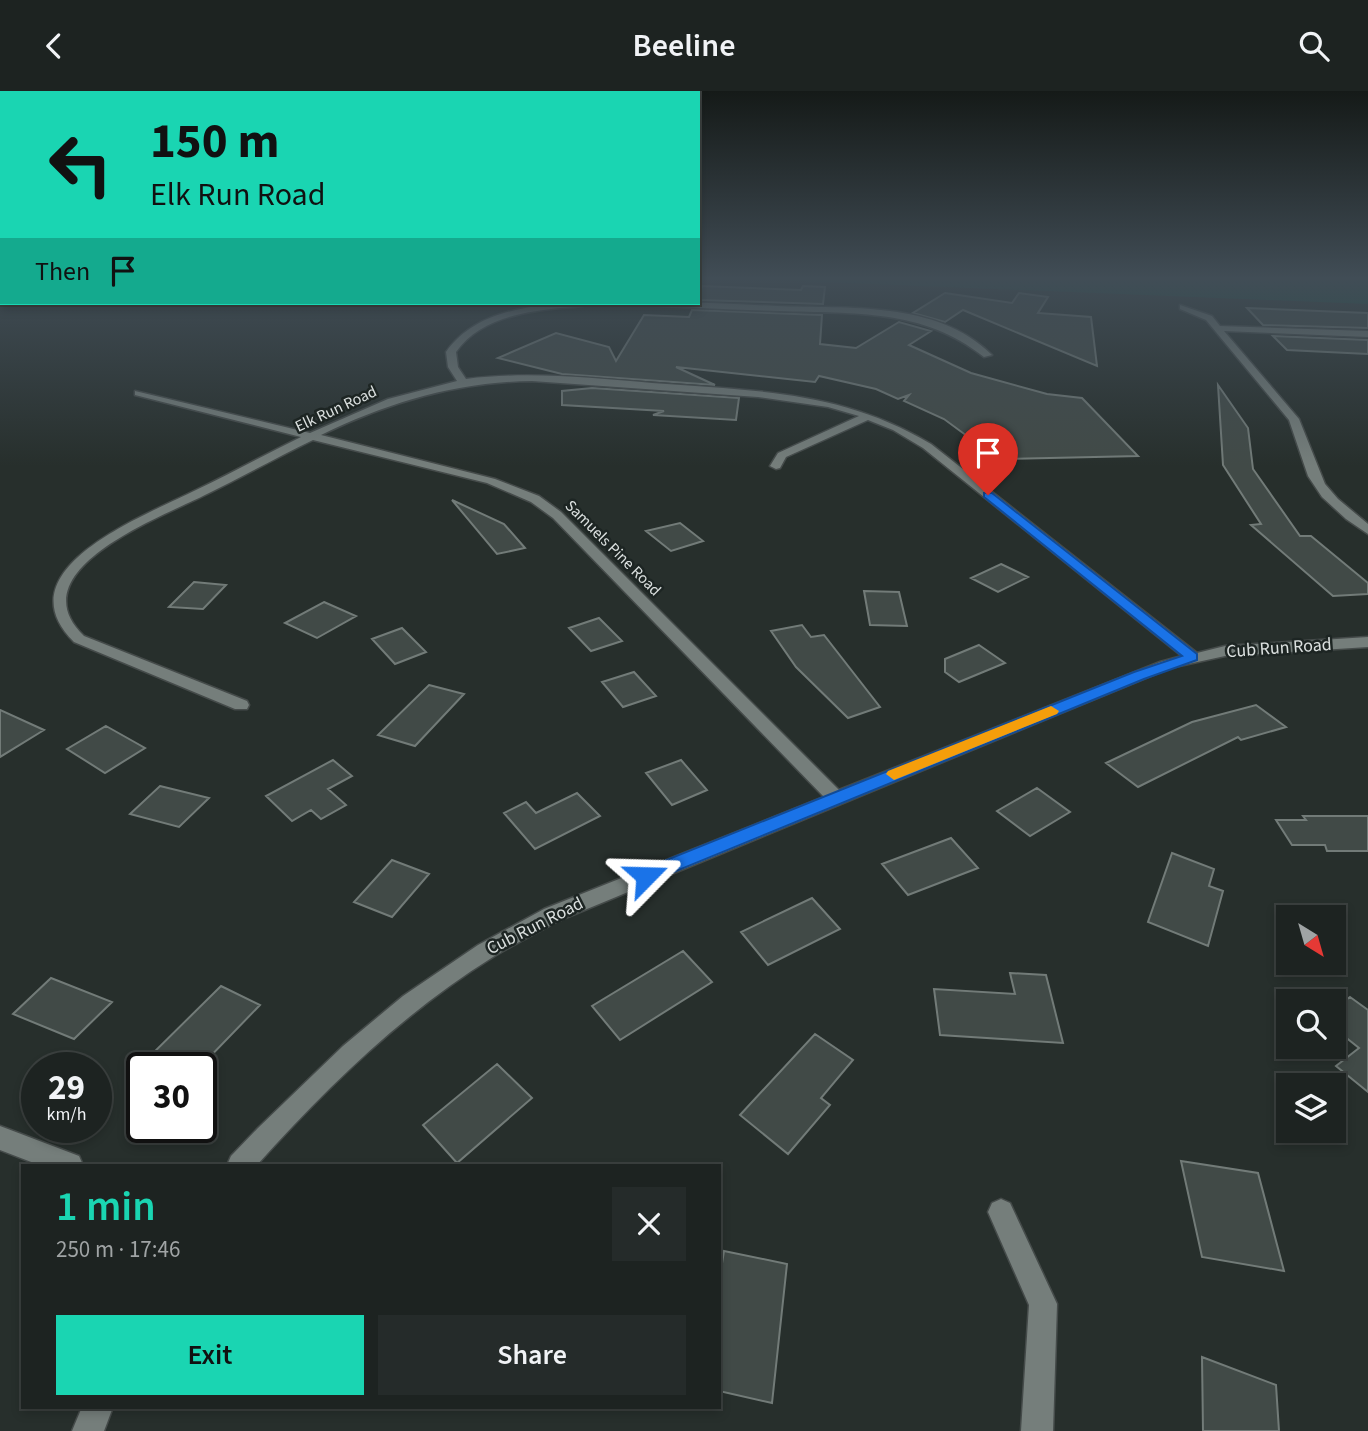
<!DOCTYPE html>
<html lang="en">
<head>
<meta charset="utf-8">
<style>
  body { margin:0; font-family:"Source Sans 3",sans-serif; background:#252b2a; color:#f1f3f6; height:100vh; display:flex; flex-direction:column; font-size:26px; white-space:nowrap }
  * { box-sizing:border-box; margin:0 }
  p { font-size:23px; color:#a0a4a5 }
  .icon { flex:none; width:38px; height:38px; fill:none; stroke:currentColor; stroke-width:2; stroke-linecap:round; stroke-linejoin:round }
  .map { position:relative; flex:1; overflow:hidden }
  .side { position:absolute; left:21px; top:1073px; width:700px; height:245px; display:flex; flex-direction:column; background:#1d2321; border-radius:0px; box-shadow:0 4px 10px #0003,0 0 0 2px #3b403f }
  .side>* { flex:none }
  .top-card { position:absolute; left:0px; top:0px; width:700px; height:214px; box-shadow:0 4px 10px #0003,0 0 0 2px #3b403f; background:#1ad5b2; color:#111; overflow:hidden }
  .needle { width:46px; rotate:143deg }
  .controls { position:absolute; left:1276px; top:814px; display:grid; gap:14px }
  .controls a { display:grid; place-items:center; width:70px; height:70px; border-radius:0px; background:#1d2321; box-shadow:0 4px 10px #0003,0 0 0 2px #3b403f; font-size:35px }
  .speed { position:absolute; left:21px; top:961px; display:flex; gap:14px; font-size:35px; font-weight:700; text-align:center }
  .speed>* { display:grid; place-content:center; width:91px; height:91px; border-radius:50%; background:#1d2321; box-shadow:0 4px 10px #0003,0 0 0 2px #3b403f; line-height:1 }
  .speed small { font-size:18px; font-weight:400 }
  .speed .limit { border:4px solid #111; border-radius:10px; background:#fff; color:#111 }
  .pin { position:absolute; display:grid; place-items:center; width:60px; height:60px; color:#fff; margin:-72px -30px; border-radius:50% 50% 50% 0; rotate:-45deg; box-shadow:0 0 7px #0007 }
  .pin .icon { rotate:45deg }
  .me { position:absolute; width:77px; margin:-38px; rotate:68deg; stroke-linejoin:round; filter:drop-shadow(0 0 5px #0008) }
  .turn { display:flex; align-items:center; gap:24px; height:147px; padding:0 35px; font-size:32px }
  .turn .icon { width:91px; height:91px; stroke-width:2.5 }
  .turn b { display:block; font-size:49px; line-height:60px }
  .then { display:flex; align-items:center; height:66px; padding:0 35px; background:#0003; gap:14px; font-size:26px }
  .round { display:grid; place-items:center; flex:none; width:74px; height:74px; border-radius:0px; background:#252b2a }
  .summary { display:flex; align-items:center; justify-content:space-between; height:119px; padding:0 35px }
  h1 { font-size:42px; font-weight:600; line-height:52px; color:#1ad5b2 }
  .button { display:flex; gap:14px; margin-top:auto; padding:14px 35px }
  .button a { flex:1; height:80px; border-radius:0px; background:#1ad5b2; color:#111; font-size:28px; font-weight:600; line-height:80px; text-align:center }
  .button a+a { background:#252b2a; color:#f1f3f6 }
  header { display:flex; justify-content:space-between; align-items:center; height:91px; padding:0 35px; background:#1d2321; font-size:32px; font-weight:600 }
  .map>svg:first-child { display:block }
  .green { fill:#114b3e }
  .building { fill:#414a47; stroke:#727b78; stroke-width:2 }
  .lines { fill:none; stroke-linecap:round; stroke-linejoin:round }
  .minor-casing { stroke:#454b4a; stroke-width:3 }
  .minor { fill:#757e7b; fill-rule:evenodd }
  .route { fill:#1a73e8; stroke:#114b97; stroke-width:2 }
  .slow { fill:#f59e0b }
  .labels { text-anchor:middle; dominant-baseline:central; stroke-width:5; stroke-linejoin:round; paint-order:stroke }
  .far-street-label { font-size:16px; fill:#dbe0df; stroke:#1d2523 }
  .street-label { font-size:18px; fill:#dbe0df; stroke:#1d2523 }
</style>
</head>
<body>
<header><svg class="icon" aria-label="back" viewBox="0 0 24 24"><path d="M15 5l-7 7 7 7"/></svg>Beeline<svg class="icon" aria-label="search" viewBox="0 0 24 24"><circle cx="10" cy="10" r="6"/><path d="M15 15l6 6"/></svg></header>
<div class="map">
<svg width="1368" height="1340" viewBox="0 0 1368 1340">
  <rect width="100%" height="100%" fill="#272f2c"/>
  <path class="green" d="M 748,188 L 1368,188 L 1368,213 Z"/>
  <path class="building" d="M 702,195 L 801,199 L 803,195 L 825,196 L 823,213 L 698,209 Z
    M 945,202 L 1012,212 L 1019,202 L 1048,206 L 1038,222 L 1091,226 L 1097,275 L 963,219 L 945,231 L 913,222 Z
    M 1247,217 L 1368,222 L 1368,237 L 1263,234 Z
    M 692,219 L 822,224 L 820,253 L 856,257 L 899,231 L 931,240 L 909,254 L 971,282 L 1047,303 L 1082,307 L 1138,365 L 1009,368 L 998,360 L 990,362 L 944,328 L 904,310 L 909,304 L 898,308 L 876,298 L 819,285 L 815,291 L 676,276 L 715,294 L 562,283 L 498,267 L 556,242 L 609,256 L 616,270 L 644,224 L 689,226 Z
    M 1273,245 L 1368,249 L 1368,263 L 1287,259 Z
    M 1218,294 L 1248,337 L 1253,378 L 1300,445 L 1311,445 L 1368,492 L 1368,503 L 1333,505 L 1251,434 L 1261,433 L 1223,374 Z
    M 592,297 L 739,307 L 736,329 L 653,324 L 664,320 L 562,314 L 562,300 Z
    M 452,409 L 504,433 L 525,457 L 497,463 Z
    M 680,432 L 703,450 L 671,460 L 646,440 Z
    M 1001,473 L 1028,486 L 998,501 L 971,487 Z
    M 194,491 L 226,494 L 203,518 L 169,516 Z
    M 864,500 L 899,501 L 907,535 L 870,534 Z
    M 324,511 L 356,525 L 317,547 L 285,532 Z
    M 599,527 L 622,550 L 591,560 L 569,537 Z
    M 802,534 L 811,546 L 824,544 L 880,616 L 848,627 L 796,576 L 771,540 Z
    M 402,537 L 426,561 L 395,573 L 372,548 Z
    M 979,554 L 1005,572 L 959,591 L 945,581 L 945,568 Z
    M 634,581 L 656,605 L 623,616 L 602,591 Z
    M 429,594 L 464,603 L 415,655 L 378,644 Z
    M 1256,614 L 1286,636 L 1241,649 L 1238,646 L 1138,696 L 1106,672 L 1192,631 Z
    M 0,619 L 44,639 L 0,666 Z
    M 106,635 L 145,657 L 105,682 L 67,658 Z
    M 333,669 L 352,685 L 328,698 L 346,714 L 321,728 L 311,719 L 292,730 L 266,705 Z
    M 681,669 L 707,699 L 672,714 L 646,682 Z
    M 160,695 L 209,707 L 179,736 L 130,723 Z
    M 1037,697 L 1070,721 L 1030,745 L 997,720 Z
    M 577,702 L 600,725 L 535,758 L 504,722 L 526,711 L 536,722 Z
    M 1303,725 L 1368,725 L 1368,760 L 1327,760 L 1325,754 L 1292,754 L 1276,729 L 1306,729 Z
    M 951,747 L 978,777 L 908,804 L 882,773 Z
    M 1172,762 L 1214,778 L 1209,795 L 1223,800 L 1208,855 L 1148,831 Z
    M 392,769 L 429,783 L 392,826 L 354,811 Z
    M 812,807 L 840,838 L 768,874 L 741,841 Z
    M 683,860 L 712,891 L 620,949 L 592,915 Z
    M 1010,882 L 1046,884 L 1063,952 L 940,944 L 934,898 L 1015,903 Z
    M 51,887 L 112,911 L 74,948 L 13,923 Z
    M 221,895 L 260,914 L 200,976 L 139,976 Z
    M 1350,906 L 1368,919 L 1368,1001 L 1336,975 L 1359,957 L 1334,937 L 1334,918 Z
    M 815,943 L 853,969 L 821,1007 L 830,1014 L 788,1063 L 740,1024 Z
    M 497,973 L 532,1007 L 457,1072 L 423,1034 Z
    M 1181,1070 L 1258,1082 L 1284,1180 L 1202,1166 Z
    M 724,1160 L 787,1173 L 772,1312 L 719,1300 L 719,1191 Z
    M 1202,1266 L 1276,1294 L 1279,1340 L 1203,1340 Z"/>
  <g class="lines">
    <g class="minor-casing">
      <path id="minor" d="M 564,212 L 592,212 C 583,217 570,216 560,217 C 522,221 479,228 456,261 L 458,276 L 466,288 C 528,280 590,287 652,292 C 754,300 841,299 931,353 L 1197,562 L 1225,555 L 1368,546 L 1368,556 L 1225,565 L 1170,577 L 558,830 C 537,842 514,853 493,866 C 403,922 327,996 257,1074 L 227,1074 L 231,1065 L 258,1037 L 343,955 L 403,905 L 478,854 L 544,818 L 824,706 L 553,427 L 531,411 L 487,392 L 313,349 C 276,367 240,387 203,405 C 161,426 16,480 84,545 L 247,610 L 249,614 L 247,618 L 235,618 L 74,551 C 0,478 147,424 196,399 C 231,382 266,363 301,346 L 135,304 L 135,300 L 310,342 L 388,308 L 457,290 L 448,276 L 446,261 C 473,223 520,216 564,212 ZM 532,290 L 758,306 L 828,316 L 859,325 L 778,362 L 770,375 L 776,378 L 780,377 L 786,366 L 868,329 L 893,339 L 923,357 L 1182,565 L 1160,571 L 839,699 L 561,421 L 539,405 L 495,388 L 321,344 C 389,311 457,291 532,290 Z
        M 637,212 C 683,210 730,213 777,215 C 847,218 937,209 992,264 L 984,266 C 922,217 855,223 780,220 C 734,219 687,216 641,214 Z
        M 1180,214 L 1212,225 L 1220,235 L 1368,240 L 1368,246 L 1224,240 L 1299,328 L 1325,393 L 1338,408 L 1368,433 L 1368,443 L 1346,428 L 1322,406 L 1308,385 L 1289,329 L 1206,229 L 1180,218 Z
        M 0,1035 L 79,1065 L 83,1074 L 39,1074 L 0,1059 Z
        M 1001,1108 L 1010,1112 L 1057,1213 L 1053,1340 L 1021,1340 L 1029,1214 L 988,1121 L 992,1112 Z
        M 82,1316 L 113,1316 L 104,1340 L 72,1340 Z"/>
    </g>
    <use href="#minor" class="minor"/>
  </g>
  <linearGradient id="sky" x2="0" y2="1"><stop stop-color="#151a18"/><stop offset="0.5" stop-color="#414d56"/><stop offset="1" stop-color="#414d56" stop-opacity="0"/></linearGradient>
  <rect width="1368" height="375" fill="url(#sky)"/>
  <path class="route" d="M 984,402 L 992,402 L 1197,563 L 1197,569 L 1144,588 L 652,790 L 639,790 L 637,785 L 639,780 L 1134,581 L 1182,565 L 984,406 Z"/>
  <path class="slow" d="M 1051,615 L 1059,620 L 1057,623 L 899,687 L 894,689 L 886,683 L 888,680 Z"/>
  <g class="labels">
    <g class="far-street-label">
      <text transform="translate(336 318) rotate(-25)">Elk Run Road</text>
      <text transform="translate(613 457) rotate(45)">Samuels Pine Road</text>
    </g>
    <g class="street-label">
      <text transform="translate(1279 557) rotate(-4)">Cub Run Road</text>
      <text transform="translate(535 835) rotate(-27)">Cub Run Road</text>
    </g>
  </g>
</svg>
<div class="controls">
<a><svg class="needle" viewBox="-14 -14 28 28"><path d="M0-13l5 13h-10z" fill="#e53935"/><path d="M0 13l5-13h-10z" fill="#a0a4a5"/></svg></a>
<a><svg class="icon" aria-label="search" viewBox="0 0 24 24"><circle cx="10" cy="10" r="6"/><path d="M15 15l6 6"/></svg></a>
<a><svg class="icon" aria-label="layers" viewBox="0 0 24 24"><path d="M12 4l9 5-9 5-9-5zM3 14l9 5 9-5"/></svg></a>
</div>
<div class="speed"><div>29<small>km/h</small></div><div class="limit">30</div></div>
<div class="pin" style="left:988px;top:404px;background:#d93025"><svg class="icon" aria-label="arrive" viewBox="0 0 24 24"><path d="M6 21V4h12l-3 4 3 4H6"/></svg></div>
<svg class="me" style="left:646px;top:785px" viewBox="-20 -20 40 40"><path d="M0-17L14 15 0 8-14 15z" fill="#1a73e8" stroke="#fff" stroke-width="4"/></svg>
<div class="top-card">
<div class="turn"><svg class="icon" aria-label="left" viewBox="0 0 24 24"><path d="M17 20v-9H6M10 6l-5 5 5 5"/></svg><div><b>150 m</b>Elk Run Road</div></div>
<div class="then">Then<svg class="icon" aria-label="arrive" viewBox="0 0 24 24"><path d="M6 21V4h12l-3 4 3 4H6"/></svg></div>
</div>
<section class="side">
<div class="summary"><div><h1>1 min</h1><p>250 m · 17:46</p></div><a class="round"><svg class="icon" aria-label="close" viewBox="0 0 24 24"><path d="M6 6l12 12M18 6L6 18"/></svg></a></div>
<div class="button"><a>Exit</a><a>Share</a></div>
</section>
</div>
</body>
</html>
